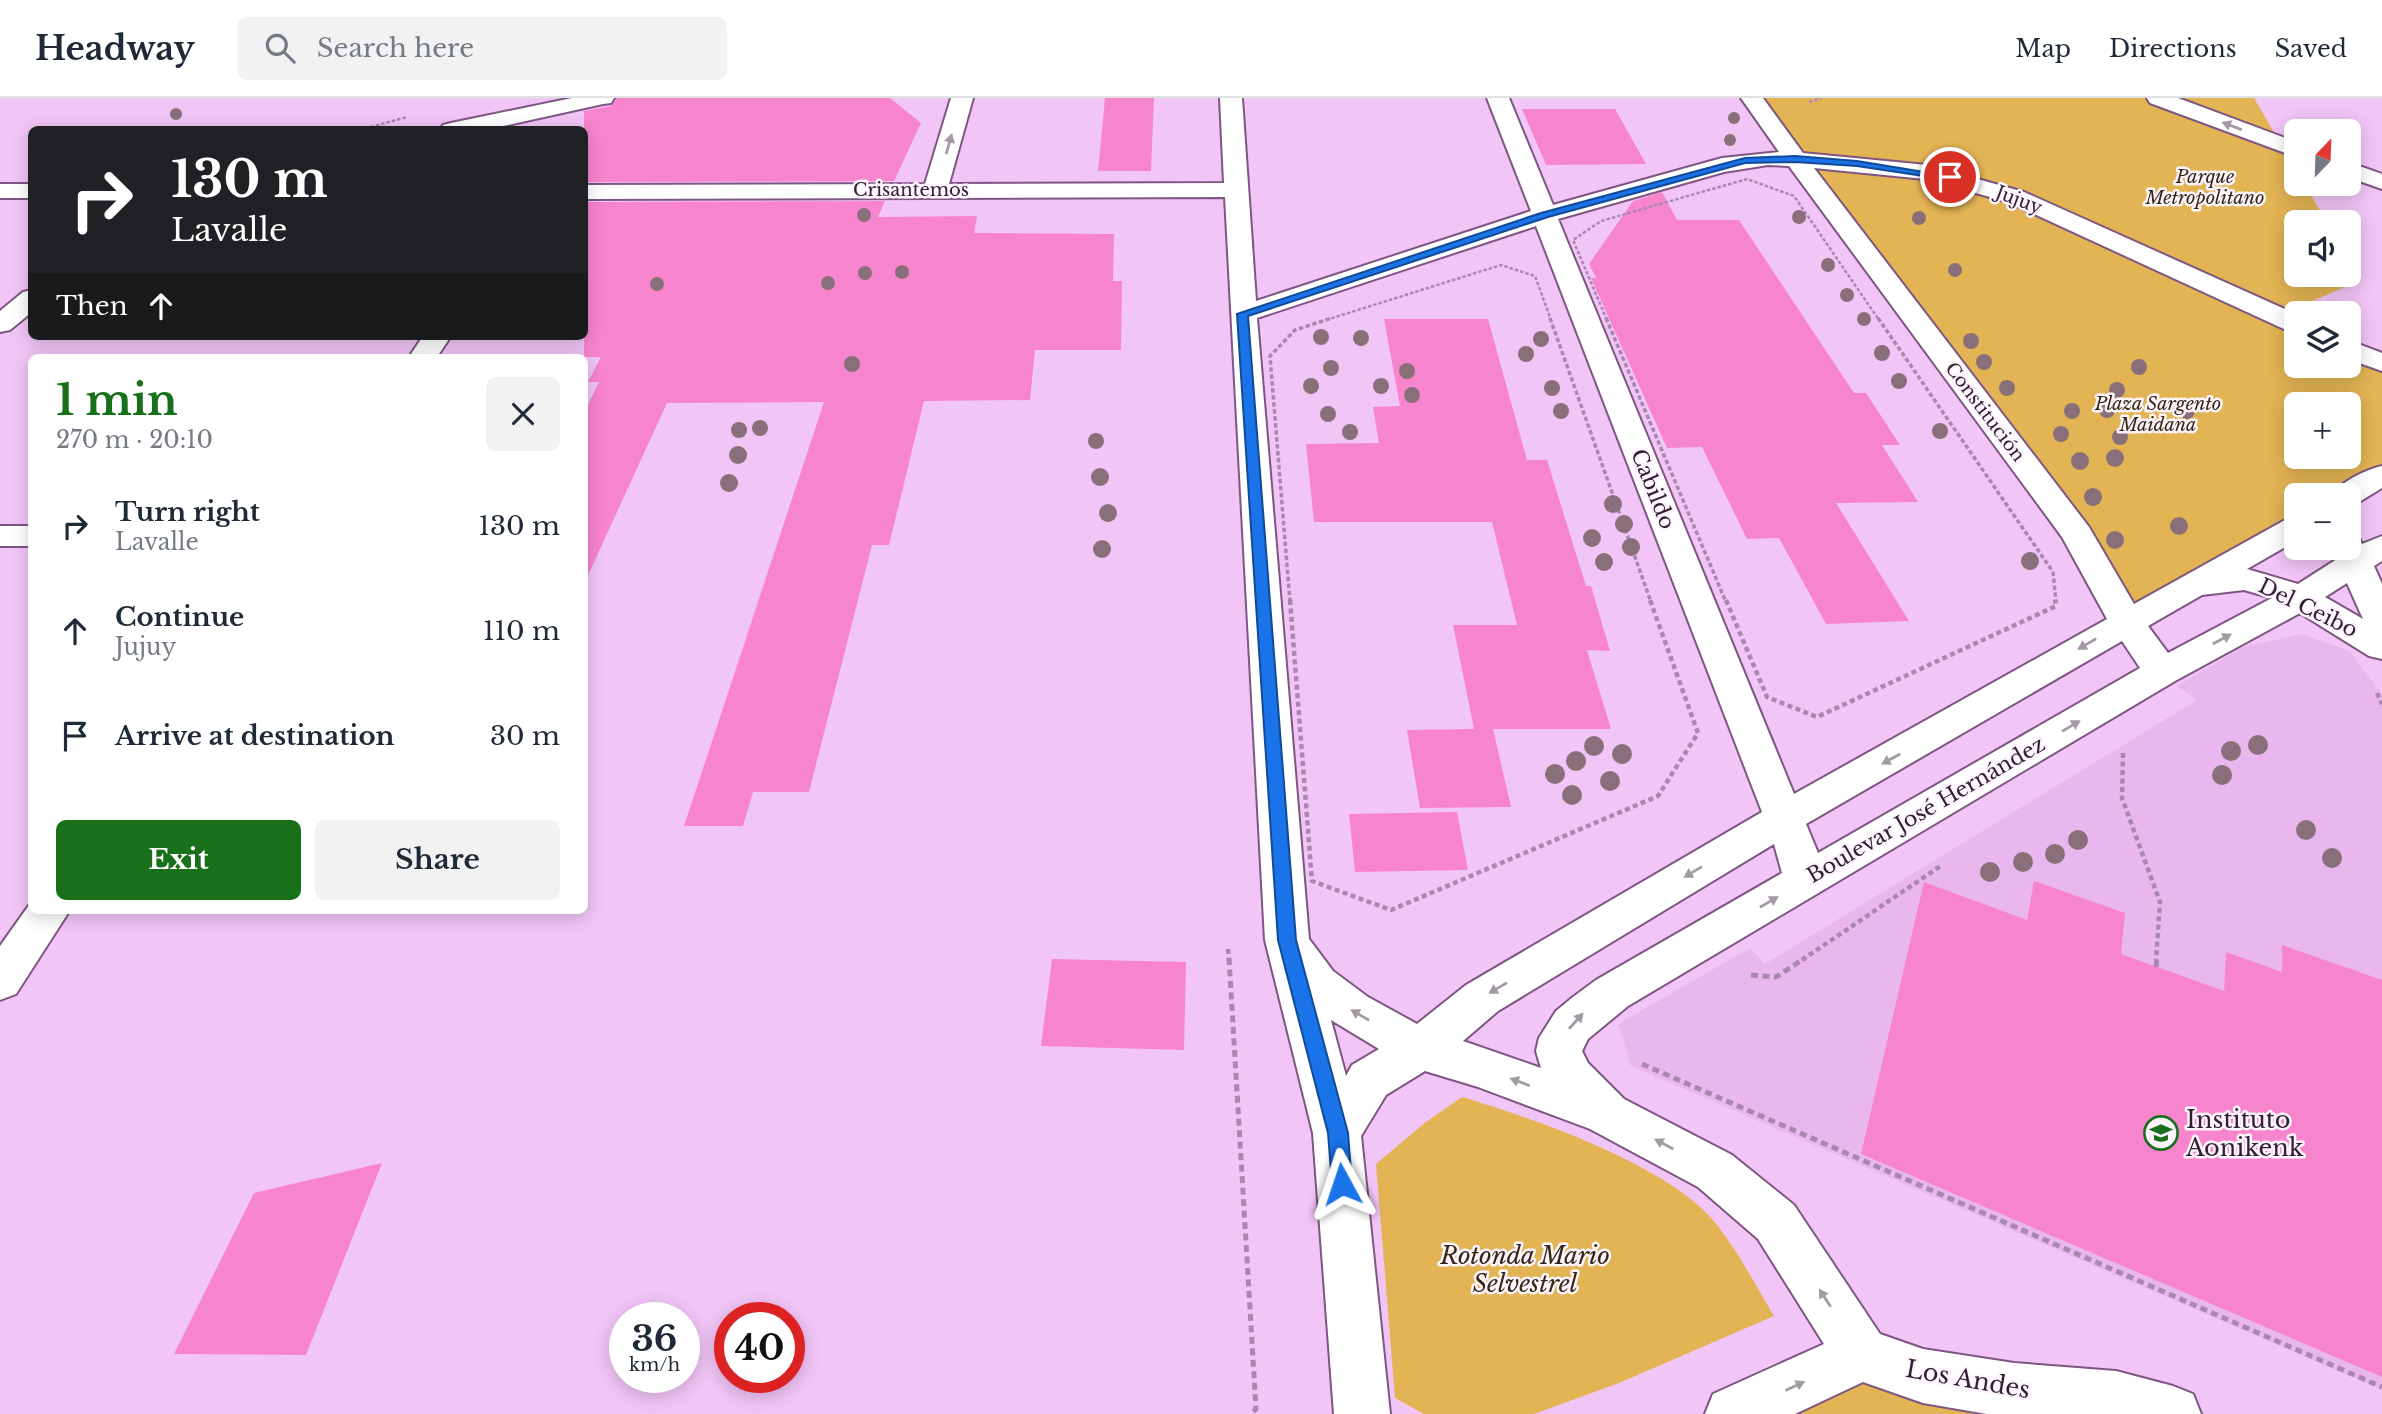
<!DOCTYPE html>
<html lang="en">
<head>
<meta charset="utf-8">
<style>
  body { margin:0; font-family:"Libre Baskerville",serif; background:#f2f2f3; color:#1f2937; height:100vh; display:flex; flex-direction:column; font-size:26px; white-space:nowrap }
  * { box-sizing:border-box; margin:0 }
  p { font-size:23px; color:#747a83 }
  .icon { flex:none; width:38px; height:38px; fill:none; stroke:currentColor; stroke-width:2; stroke-linecap:round; stroke-linejoin:round }
  .map { position:relative; flex:1; overflow:hidden }
  .sheet { position:absolute; left:28px; top:256px; width:560px; height:560px; display:flex; flex-direction:column; background:#fff; border-radius:10px; box-shadow:0 4px 18px #0003 }
  .sheet>* { flex:none }
  .top-card { position:absolute; left:28px; top:28px; width:560px; height:214px; border-radius:10px; box-shadow:0 4px 18px #0003; background:#202124; color:#fff; overflow:hidden }
  .needle { width:46px; rotate:23deg }
  .tools { position:absolute; left:2284px; top:21px; display:grid; gap:14px }
  .tools a { display:grid; place-items:center; width:77px; height:77px; border-radius:10px; background:#fff; box-shadow:0 4px 18px #0003; font-size:35px }
  .speed { position:absolute; left:609px; top:1204px; display:flex; gap:14px; font-size:35px; font-weight:700; text-align:center }
  .speed>* { display:grid; place-content:center; width:91px; height:91px; border-radius:50%; background:#fff; box-shadow:0 4px 18px #0003; line-height:1 }
  .speed small { font-size:18px; font-weight:400 }
  .speed .limit { border:10px solid #d22; background:#fff; color:#111 }
  .pin { position:absolute; display:grid; place-items:center; width:60px; height:60px; color:#fff; margin:-30px; border:4px solid #fff; border-radius:50%; box-shadow:0 2px 7px #0007 }
  .me { position:absolute; width:77px; margin:-38px; rotate:355deg; stroke-linejoin:round; filter:drop-shadow(0 0 5px #0008) }
  .turn { display:flex; align-items:center; gap:24px; height:147px; padding:0 28px; font-size:32px }
  .turn .icon { width:91px; height:91px; stroke-width:2.5 }
  .turn b { display:block; font-size:49px; line-height:60px }
  .then { display:flex; align-items:center; height:66px; padding:0 28px; background:#0003; gap:14px; font-size:26px }
  .round { display:grid; place-items:center; flex:none; width:74px; height:74px; border-radius:10px; background:#f2f2f3 }
  .headline { display:flex; align-items:center; justify-content:space-between; height:119px; padding:0 28px }
  h1 { font-size:42px; font-weight:700; line-height:52px; color:#19701a }
  .primary-button { display:flex; gap:14px; margin-top:auto; padding:14px 28px }
  .primary-button a { flex:1; height:80px; border-radius:10px; background:#19701a; color:#fff; font-size:28px; font-weight:700; line-height:80px; text-align:center }
  .primary-button a+a { background:#f2f2f3; color:#1f2937 }
  ul { padding:0; list-style:none }
  li { display:flex; align-items:center; gap:21px; height:105px; padding:0 28px }
  li div { flex:1 }
  li b { display:block; font-size:26px }
  li em { font-style:normal }
  header { display:flex; align-items:center; gap:42px; box-sizing:border-box; height:98px; padding:0 35px; background:#fff; border-bottom:2px solid #e0e1e3 }
  header strong { font-size:33px }
  nav { display:flex; gap:38px; margin-inline-start:auto; font-size:24px }
  .search { width:490px; height:63px; background:#f2f2f3; display:flex; align-items:center; gap:18px; box-sizing:border-box; padding:0 24px; border-radius:10px; color:#747a83; font-size:26px }
  .map>svg:first-child { display:block }
  .built { fill:#e9b7ee }
  .green { fill:#e3b454; fill-rule:evenodd }
  .building { fill:#f785cd }
  .lines { fill:none; stroke-linecap:round; stroke-linejoin:round }
  .minor-casing { stroke:#7e5682; stroke-width:4 }
  .path-far3 { stroke:#aa88ae; stroke-width:2.5; stroke-dasharray:3.5 2; stroke-linecap:butt }
  .path-far2 { stroke:#aa88ae; stroke-width:3.5; stroke-dasharray:4.5 2.5; stroke-linecap:butt }
  .path-far1 { stroke:#aa88ae; stroke-width:4.5; stroke-dasharray:5 3.5; stroke-linecap:butt }
  .path { stroke:#aa88ae; stroke-width:5; stroke-dasharray:7 4.5; stroke-linecap:butt }
  .minor { fill:#fff; fill-rule:evenodd }
  .tree { fill:#896f79 }
  .oneway { fill:#a29ba3 }
  .route { fill:#1a73e8; stroke:#114b97; stroke-width:2 }
  .labels { text-anchor:middle; dominant-baseline:central; stroke-width:5; stroke-linejoin:round; paint-order:stroke }
  .far-park-label { font-size:18px; font-style:italic; fill:#332812; stroke:#fdf4fe }
  .far-street-label { font-size:18px; fill:#312033; stroke:#fdf4fe }
  .street-label { font-size:21px; fill:#312033; stroke:#fdf4fe }
  .near-poi-label { font-size:24px; fill:#312033; stroke:#fdf4fe; text-anchor:start }
  .near-park-label { font-size:24px; font-style:italic; fill:#332812; stroke:#fdf4fe }
  .near-street-label { font-size:24px; fill:#312033; stroke:#fdf4fe }
</style>
</head>
<body>
<header>
<strong>Headway</strong>
<div class="search"><svg class="icon" aria-label="search" viewBox="0 0 24 24"><circle cx="10" cy="10" r="6"/><path d="M15 15l6 6"/></svg>Search here</div>
<nav><a>Map</a><a>Directions</a><a>Saved</a></nav>
</header>
<div class="map">
<svg width="2382" height="1316" viewBox="0 0 2382 1316">
  <rect width="100%" height="100%" fill="#f2c5f7"/>
  <path class="built" d="M 2301,536 L 2350,553 L 2382,597 L 2382,1292 L 1631,968 L 1618,926 L 1750,850 L 1765,866 L 2197,602 L 2177,588 L 2243,549 Z"/>
  <path class="green" d="M 1752,0 L 2254,0 L 2296,72 L 2296,86 L 2304,86 L 2327,124 L 2296,124 L 2296,177 L 2348,177 L 2349,161 L 2361,182 L 2278,218 L 2296,226 L 2296,268 L 2348,268 L 2349,250 L 2382,265 L 2382,377 L 2348,397 L 2296,397 L 2296,429 L 2126,523 ZM 2296,306 L 2348,306 L 2348,359 L 2296,359 Z
    M 1462,999 C 1533,1020 1672,1068 1717,1127 C 1739,1155 1756,1188 1774,1218 L 1619,1285 L 1534,1316 L 1424,1316 L 1395,1300 L 1376,1066 L 1426,1024 Z
    M 1862,1257 L 2162,1316 L 1733,1316 Z"/>
  <path class="building" d="M 617,0 L 890,0 L 921,25 L 894,83 L 584,84 L 584,13 L 611,8 Z
    M 1105,0 L 1154,0 L 1151,73 L 1098,73 Z
    M 1522,11 L 1615,11 L 1646,66 L 1546,67 Z
    M 1662,94 L 1677,122 L 1739,122 L 1854,295 L 1866,295 L 1900,347 L 1882,347 L 1918,404 L 1836,405 L 1909,523 L 1826,526 L 1779,440 L 1747,441 L 1702,349 L 1667,350 L 1591,180 L 1596,180 L 1589,166 L 1633,103 Z
    M 885,103 L 878,119 L 977,118 L 974,135 L 1114,136 L 1113,183 L 1122,183 L 1121,252 L 1035,252 L 1030,302 L 924,303 L 889,447 L 872,447 L 809,694 L 753,694 L 743,728 L 684,728 L 824,304 L 667,305 L 584,486 L 584,315 L 599,284 L 588,284 L 601,259 L 584,259 L 584,104 Z
    M 1384,221 L 1488,221 L 1527,362 L 1547,362 L 1586,488 L 1591,488 L 1610,553 L 1587,552 L 1611,631 L 1493,631 L 1511,709 L 1420,710 L 1407,632 L 1474,631 L 1453,527 L 1517,527 L 1492,424 L 1314,424 L 1306,346 L 1379,345 L 1373,309 L 1400,308 Z
    M 1457,714 L 1468,772 L 1355,774 L 1349,716 Z
    M 2034,783 L 2125,815 L 2121,856 L 2224,893 L 2226,854 L 2282,874 L 2282,847 L 2382,882 L 2382,1279 L 1861,1056 L 1924,784 L 2027,822 Z
    M 1052,861 L 1186,864 L 1184,952 L 1041,948 Z
    M 382,1065 L 306,1257 L 174,1256 L 254,1095 Z"/>
  <g class="lines">
    <g class="minor-casing">
      <path id="minor" d="M 572,0 L 614,0 L 611,5 L 603,6 L 485,32 L 440,32 L 443,27 L 451,25 Z
        M 951,0 L 973,0 L 949,86 L 1224,85 L 1220,0 L 1242,0 L 1256,203 L 1531,113 L 1487,0 L 1509,0 L 1553,107 L 1722,60 L 1779,54 L 1741,0 L 1763,0 L 1803,55 L 1927,67 L 2024,94 L 2296,216 L 2296,234 L 2286,232 L 2008,104 L 1925,81 L 1814,70 L 2089,429 L 2134,506 L 2285,422 L 2296,419 L 2296,443 L 2247,471 L 2298,486 L 2337,461 L 2332,450 L 2348,450 L 2348,439 L 2360,442 L 2362,446 L 2382,438 L 2382,463 L 2374,468 L 2382,486 L 2382,561 L 2369,558 L 2300,515 L 2175,583 L 1628,908 L 1588,941 L 1582,953 L 1588,965 L 1624,1001 L 1732,1057 L 1794,1107 L 1880,1236 L 1923,1251 L 2014,1265 L 2116,1273 L 2173,1288 L 2193,1296 L 2201,1316 L 1987,1316 L 1923,1305 L 1863,1284 L 1795,1316 L 1705,1316 L 1713,1296 L 1824,1246 L 1758,1141 L 1698,1089 L 1590,1031 L 1478,989 L 1425,973 L 1386,997 L 1361,1038 L 1390,1316 L 1334,1316 L 1313,1035 L 1265,842 L 1225,99 L 584,101 L 584,87 L 925,86 ZM 1768,67 L 1789,68 L 2062,439 L 2107,521 L 1794,696 L 1558,121 L 1724,74 ZM 1536,128 L 1762,714 L 1466,887 L 1417,926 L 1368,899 L 1333,873 L 1309,841 L 1257,220 ZM 2347,485 L 2363,521 L 2325,499 ZM 2244,492 L 2272,500 L 2168,555 L 2148,528 L 2202,497 ZM 2122,543 L 2140,570 L 1818,755 L 1806,726 ZM 1774,746 L 1782,775 L 1596,882 L 1573,899 L 1556,913 L 1539,940 L 1536,953 L 1541,970 L 1463,943 L 1498,913 ZM 1331,922 L 1379,951 L 1352,967 L 1346,978 Z
        M 2147,0 L 2178,0 L 2296,44 L 2296,59 L 2150,5 Z
        M 2348,64 L 2382,76 L 2382,91 L 2348,79 Z
        M 0,86 L 32,86 L 32,100 L 0,100 Z
        M 32,192 L 32,214 L 10,232 L 0,234 L 0,213 L 23,194 Z
        M 423,238 L 451,238 L 437,259 L 409,259 Z
        M 2348,242 L 2382,255 L 2382,273 L 2348,261 Z
        M 2382,368 L 2382,390 L 2359,404 L 2348,406 L 2348,397 L 2332,397 C 2342,383 2365,372 2382,368 Z
        M 0,428 L 32,428 L 32,448 L 0,448 Z
        M 32,803 L 32,812 L 70,812 L 16,896 L 0,902 L 0,848 Z"/>
    </g>
    <path class="path-far3" d="M 1809,4 L 1821,0
      M 360,32 L 407,19
      M 1326,222 L 1501,167 L 1535,178 L 1551,222
      M 1607,222 L 1573,142 L 1601,123 L 1747,81 L 1794,98 L 1879,222"/>
    <path class="path-far2" d="M 1550,220 L 1651,504
      M 1606,220 L 1726,504
      M 1878,220 L 2053,474 L 2056,504
      M 1290,504 L 1270,258 L 1295,232 L 1332,220"/>
    <path class="path-far1" d="M 1290,502 L 1312,783 L 1391,812 L 1658,698 L 1698,635 L 1650,502
      M 1726,502 L 1767,599 L 1817,619 L 2056,508 L 2055,502
      M 2377,595 L 2382,606
      M 2123,655 L 2122,700 L 2160,804 L 2156,862
      M 1228,851 L 1229,862
      M 1802,862 L 1942,767"/>
    <path class="path" d="M 1229,860 L 1256,1311 L 1251,1316
      M 2156,869 L 2157,860
      M 1751,877 L 1776,879 L 1805,860
      M 1642,966 L 2382,1289"/>
    <use href="#minor" class="minor"/>
  </g>
  <g class="tree">
    <circle cx="176" cy="16" r="6"/>
    <circle cx="1734" cy="20" r="6"/>
    <circle cx="1730" cy="42" r="6"/>
    <circle cx="864" cy="117" r="7"/>
    <circle cx="1799" cy="119" r="7"/>
    <circle cx="1919" cy="120" r="7"/>
    <circle cx="1828" cy="167" r="7"/>
    <circle cx="1955" cy="172" r="7"/>
    <circle cx="902" cy="174" r="7"/>
    <circle cx="865" cy="175" r="7"/>
    <circle cx="828" cy="185" r="7"/>
    <circle cx="657" cy="186" r="7"/>
    <circle cx="1847" cy="197" r="7"/>
    <circle cx="1864" cy="221" r="7"/>
    <circle cx="1321" cy="239" r="8"/>
    <circle cx="1361" cy="240" r="8"/>
    <circle cx="1541" cy="241" r="8"/>
    <circle cx="1971" cy="243" r="8"/>
    <circle cx="1882" cy="255" r="8"/>
    <circle cx="1526" cy="256" r="8"/>
    <circle cx="1984" cy="264" r="8"/>
    <circle cx="852" cy="266" r="8"/>
    <circle cx="2139" cy="269" r="8"/>
    <circle cx="1331" cy="270" r="8"/>
    <circle cx="1407" cy="273" r="8"/>
    <circle cx="1899" cy="283" r="8"/>
    <circle cx="1311" cy="288" r="8"/>
    <circle cx="1381" cy="288" r="8"/>
    <circle cx="1552" cy="290" r="8"/>
    <circle cx="2007" cy="290" r="8"/>
    <circle cx="2117" cy="292" r="8"/>
    <circle cx="1412" cy="297" r="8"/>
    <circle cx="2107" cy="312" r="8"/>
    <circle cx="1561" cy="313" r="8"/>
    <circle cx="2072" cy="313" r="8"/>
    <circle cx="2187" cy="313" r="8"/>
    <circle cx="1328" cy="316" r="8"/>
    <circle cx="760" cy="330" r="8"/>
    <circle cx="739" cy="332" r="8"/>
    <circle cx="1940" cy="333" r="8"/>
    <circle cx="1350" cy="334" r="8"/>
    <circle cx="2061" cy="336" r="8"/>
    <circle cx="2120" cy="339" r="8"/>
    <circle cx="1096" cy="343" r="8"/>
    <circle cx="738" cy="357" r="9"/>
    <circle cx="2115" cy="360" r="9"/>
    <circle cx="2080" cy="363" r="9"/>
    <circle cx="1100" cy="379" r="9"/>
    <circle cx="729" cy="385" r="9"/>
    <circle cx="2093" cy="399" r="9"/>
    <circle cx="1613" cy="406" r="9"/>
    <circle cx="1108" cy="415" r="9"/>
    <circle cx="1624" cy="426" r="9"/>
    <circle cx="2179" cy="428" r="9"/>
    <circle cx="1592" cy="440" r="9"/>
    <circle cx="2115" cy="442" r="9"/>
    <circle cx="1631" cy="449" r="9"/>
    <circle cx="1102" cy="451" r="9"/>
    <circle cx="2030" cy="463" r="9"/>
    <circle cx="1604" cy="464" r="9"/>
    <circle cx="2258" cy="647" r="10"/>
    <circle cx="1594" cy="648" r="10"/>
    <circle cx="2231" cy="653" r="10"/>
    <circle cx="1622" cy="656" r="10"/>
    <circle cx="1576" cy="663" r="10"/>
    <circle cx="1555" cy="676" r="10"/>
    <circle cx="2222" cy="677" r="10"/>
    <circle cx="1610" cy="683" r="10"/>
    <circle cx="1572" cy="697" r="10"/>
    <circle cx="2306" cy="732" r="10"/>
    <circle cx="2078" cy="742" r="10"/>
    <circle cx="2055" cy="756" r="10"/>
    <circle cx="2332" cy="760" r="10"/>
    <circle cx="2023" cy="764" r="10"/>
    <circle cx="1990" cy="774" r="10"/>
  </g>
  <defs><path id="oneway-solid" d="M-6-.8H1V-3.2L6.5 0L1 3.2V.8H-6Z" transform="scale(1.75)"/></defs>
  <g class="oneway">
    <use href="#oneway-solid" transform="translate(2232 28) rotate(-159)"/>
    <use href="#oneway-solid" transform="translate(949 46) rotate(-74)"/>
    <use href="#oneway-solid" transform="translate(2222 541) rotate(-28)"/>
    <use href="#oneway-solid" transform="translate(2087 546) rotate(150)"/>
    <use href="#oneway-solid" transform="translate(2071 628) rotate(-31)"/>
    <use href="#oneway-solid" transform="translate(1891 661) rotate(151)"/>
    <use href="#oneway-solid" transform="translate(1693 774) rotate(149)"/>
    <use href="#oneway-solid" transform="translate(1769 804) rotate(-30)"/>
    <use href="#oneway-solid" transform="translate(1498 890) rotate(149)"/>
    <use href="#oneway-solid" transform="translate(1360 917) rotate(-150)"/>
    <use href="#oneway-solid" transform="translate(1576 923) rotate(-48)"/>
    <use href="#oneway-solid" transform="translate(1520 984) rotate(-159)"/>
    <use href="#oneway-solid" transform="translate(1664 1046) rotate(-152)"/>
    <use href="#oneway-solid" transform="translate(1825 1200) rotate(-123)"/>
    <use href="#oneway-solid" transform="translate(1795 1288) rotate(-25)"/>
  </g>
  <path class="route" d="M 1795,58 L 1857,63 L 1955,79 L 1950,82 L 1857,68 L 1795,64 L 1745,65 L 1548,119 L 1248,218 L 1296,842 L 1348,1035 L 1352,1086 L 1349,1093 L 1342,1096 L 1335,1093 L 1332,1086 L 1328,1035 L 1278,842 L 1237,216 L 1541,115 L 1745,60 Z"/>
  <defs>
    <g id="school-ring" transform="scale(1.75)"><circle r="9.5" fill="#fdf4fe" stroke="#19701a" stroke-width="1.5"/><path d="M0-5L7-2L0 1L-7-2ZM-4 1L0 2.5L4 1V4Q0 6-4 4Z" fill="#19701a"/></g>
  </defs>
  <g fill-rule="evenodd">
    <use href="#school-ring" x="2161" y="1035"/>
  </g>
  <g class="labels">
    <g class="far-park-label">
      <text x="2205" y="79">Parque<tspan x="2205" dy="21">Metropolitano</tspan></text>
      <text x="2158" y="306">Plaza Sargento<tspan x="2158" dy="21">Maidana</tspan></text>
    </g>
    <g class="far-street-label">
      <text x="911" y="92">Crisantemos</text>
      <text transform="translate(2019 102) rotate(21)">Jujuy</text>
      <text transform="translate(1985 314) rotate(53)">Constitución</text>
    </g>
    <g class="street-label">
      <text transform="translate(1653 391) rotate(68)">Cabildo</text>
      <text transform="translate(2308 510) rotate(26)">Del Ceibo</text>
      <text transform="translate(1926 712) rotate(-30)">Boulevar José Hernández</text>
    </g>
    <g class="near-poi-label">
      <text x="2186" y="1021">Instituto<tspan x="2186" dy="28">Aonikenk</tspan></text>
    </g>
    <g class="near-park-label">
      <text x="1525" y="1157">Rotonda Mario<tspan x="1525" dy="28">Selvestrel</tspan></text>
    </g>
    <g class="near-street-label">
      <text transform="translate(1968 1281) rotate(10)">Los Andes</text>
    </g>
  </g>
</svg>
<div class="tools">
<a><svg class="needle" viewBox="-14 -14 28 28"><path d="M0-13l5 13h-10z" fill="#e53935"/><path d="M0 13l5-13h-10z" fill="#747a83"/></svg></a>
<a><svg class="icon" aria-label="sound" viewBox="0 0 24 24"><path d="M4 9h4l5-4v14l-5-4H4zM17 9q2 3 0 6"/></svg></a>
<a><svg class="icon" aria-label="layers" viewBox="0 0 24 24"><path d="M12 4l9 5-9 5-9-5zM3 14l9 5 9-5"/></svg></a>
<a>+</a>
<a>−</a>
</div>
<div class="speed"><div>36<small>km/h</small></div><div class="limit">40</div></div>
<div class="pin" style="left:1950px;top:79px;background:#d93025"><svg class="icon" aria-label="arrive" viewBox="0 0 24 24"><path d="M6 21V4h12l-3 4 3 4H6"/></svg></div>
<svg class="me" style="left:1342px;top:1086px" viewBox="-20 -20 40 40"><path d="M0-17L14 15 0 8-14 15z" fill="#1a73e8" stroke="#fff" stroke-width="4"/></svg>
<div class="top-card">
<div class="turn"><svg class="icon" aria-label="right" viewBox="0 0 24 24"><path d="M7 20v-9h11M14 6l5 5-5 5"/></svg><div><b>130 m</b>Lavalle</div></div>
<div class="then">Then<svg class="icon" aria-label="ahead" viewBox="0 0 24 24"><path d="M12 20V5M6 11l6-6 6 6"/></svg></div>
</div>
<section class="sheet">
<div class="headline"><div><h1>1 min</h1><p>270 m · 20:10</p></div><a class="round"><svg class="icon" aria-label="close" viewBox="0 0 24 24"><path d="M6 6l12 12M18 6L6 18"/></svg></a></div>
<ul>
<li><svg class="icon" aria-label="right" viewBox="0 0 24 24"><path d="M7 20v-9h11M14 6l5 5-5 5"/></svg><div><b>Turn right</b><p>Lavalle</p></div><em>130 m</em></li>
<li><svg class="icon" aria-label="ahead" viewBox="0 0 24 24"><path d="M12 20V5M6 11l6-6 6 6"/></svg><div><b>Continue</b><p>Jujuy</p></div><em>110 m</em></li>
<li><svg class="icon" aria-label="arrive" viewBox="0 0 24 24"><path d="M6 21V4h12l-3 4 3 4H6"/></svg><div><b>Arrive at destination</b></div><em>30 m</em></li>
</ul>
<div class="primary-button"><a>Exit</a><a>Share</a></div>
</section>
</div>
</body>
</html>
